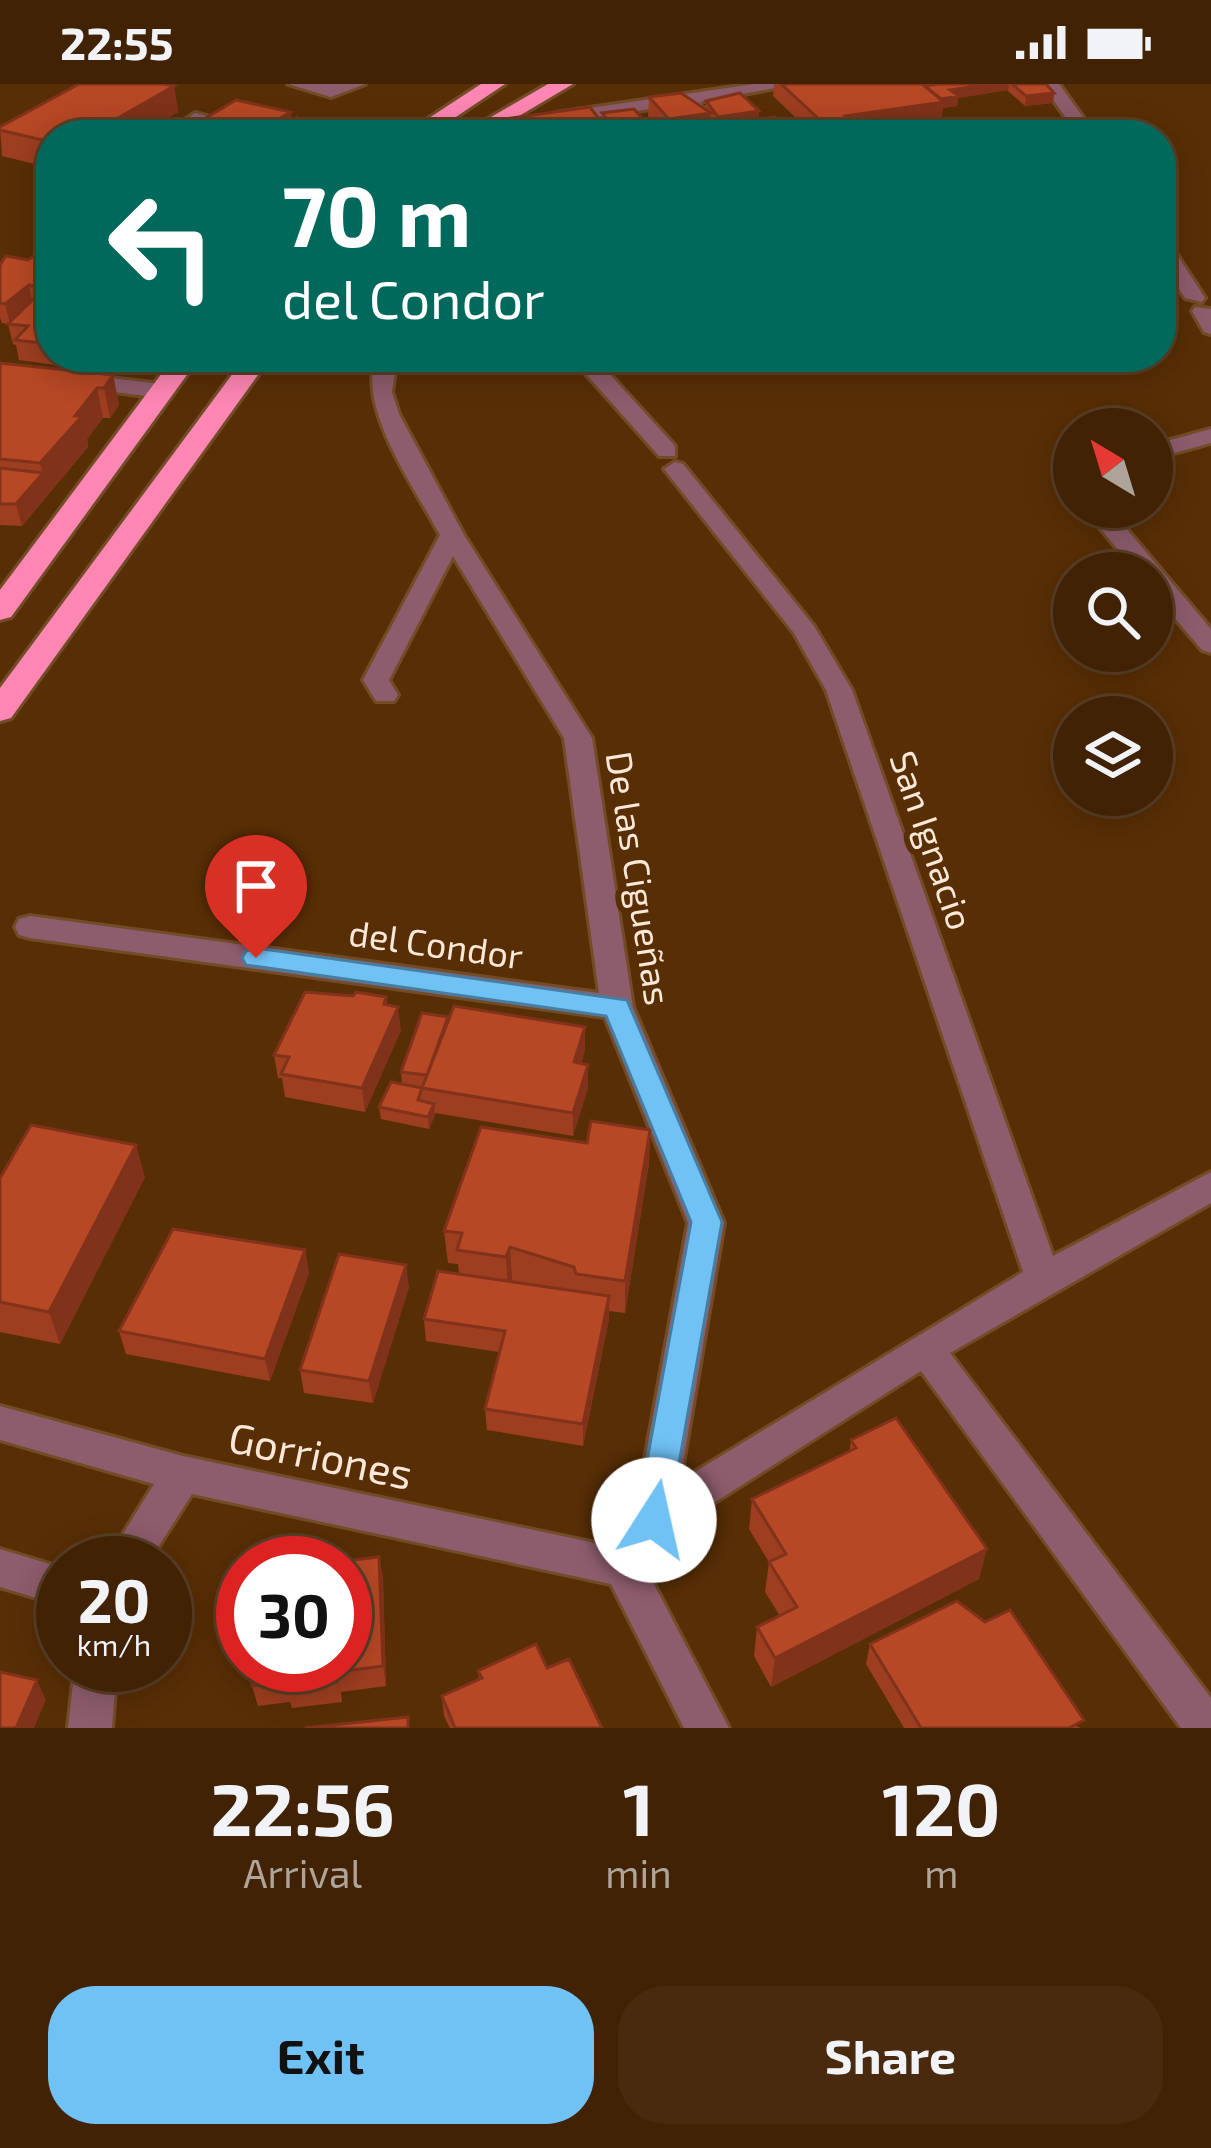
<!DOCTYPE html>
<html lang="en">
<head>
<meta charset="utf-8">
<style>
  body { margin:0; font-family:"Exo 2",sans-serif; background:#492a0e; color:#f1f3f6; height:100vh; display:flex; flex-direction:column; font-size:45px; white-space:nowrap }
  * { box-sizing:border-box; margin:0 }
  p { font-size:39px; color:#aea49a }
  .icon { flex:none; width:66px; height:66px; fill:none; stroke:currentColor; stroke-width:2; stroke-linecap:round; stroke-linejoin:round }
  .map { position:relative; height:1644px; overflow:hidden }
  .panel { display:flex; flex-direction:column; background:#422204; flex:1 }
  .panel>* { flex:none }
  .top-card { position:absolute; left:36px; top:36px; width:1140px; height:252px; border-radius:48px; box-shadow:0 6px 30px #0003,0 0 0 3px #5a3f26; background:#00695c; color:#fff; overflow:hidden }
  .needle { width:78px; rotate:322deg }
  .fabs { position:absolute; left:1053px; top:324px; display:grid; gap:24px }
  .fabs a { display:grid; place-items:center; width:120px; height:120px; border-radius:50%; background:#422204; box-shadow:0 6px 30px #0003,0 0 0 3px #5a3f26; font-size:60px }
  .speed { position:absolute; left:36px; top:1452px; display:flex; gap:24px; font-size:60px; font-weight:700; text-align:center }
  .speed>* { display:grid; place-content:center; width:156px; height:156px; border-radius:50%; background:#422204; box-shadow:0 6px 30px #0003,0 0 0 3px #5a3f26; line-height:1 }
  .speed small { font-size:30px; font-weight:400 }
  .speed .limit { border:18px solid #d22; background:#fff; color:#111 }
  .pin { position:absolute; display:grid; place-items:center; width:102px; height:102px; color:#fff; margin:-123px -51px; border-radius:50% 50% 50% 0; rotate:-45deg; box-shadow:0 0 12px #0007 }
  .pin .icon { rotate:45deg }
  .me { position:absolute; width:132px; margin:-66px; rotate:10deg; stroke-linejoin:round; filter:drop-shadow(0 0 9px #0008) }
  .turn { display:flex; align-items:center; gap:42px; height:252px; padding:0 48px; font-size:54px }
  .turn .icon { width:156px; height:156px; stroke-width:2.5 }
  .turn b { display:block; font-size:84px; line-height:102px }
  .eta { display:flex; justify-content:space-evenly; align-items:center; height:204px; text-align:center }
  .eta b { font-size:72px; font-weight:700; line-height:84px }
  .primary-button { display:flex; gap:24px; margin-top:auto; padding:24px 48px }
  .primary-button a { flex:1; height:138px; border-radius:48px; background:#70c1f4; color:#111; font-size:48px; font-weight:700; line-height:138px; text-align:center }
  .primary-button a+a { background:#492a0e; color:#f1f3f6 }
  .status { display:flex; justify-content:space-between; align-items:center; height:84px; padding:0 60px; background:#422204; direction:ltr }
  .status svg { height:33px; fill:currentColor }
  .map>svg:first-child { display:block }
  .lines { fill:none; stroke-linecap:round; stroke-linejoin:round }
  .minor-casing { stroke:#724c27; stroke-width:6 }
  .highway-casing { stroke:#724c27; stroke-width:6 }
  .minor { fill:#8d5c6d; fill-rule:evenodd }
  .highway { fill:#fd86b2; fill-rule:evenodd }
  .wall { fill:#9d3e20 }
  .shaded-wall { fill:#80321a }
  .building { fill:#b74825; stroke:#80321a; stroke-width:3 }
  .route { fill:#70c1f4; stroke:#497d9f; stroke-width:3 }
  .labels { text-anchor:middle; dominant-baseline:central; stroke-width:12; stroke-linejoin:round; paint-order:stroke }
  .street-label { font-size:36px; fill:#fde7d8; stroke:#582e05 }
  .near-street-label { font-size:42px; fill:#fde7d8; stroke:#582e05 }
</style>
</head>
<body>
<div class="status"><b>22:55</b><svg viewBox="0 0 49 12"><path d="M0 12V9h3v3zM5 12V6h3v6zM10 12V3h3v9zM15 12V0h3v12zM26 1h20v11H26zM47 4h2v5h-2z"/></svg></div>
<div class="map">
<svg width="1211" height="1644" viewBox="0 0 1211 1644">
  <rect width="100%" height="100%" fill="#582e05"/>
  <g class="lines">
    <g class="minor-casing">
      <path id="minor" d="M 288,0 L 365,0 L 331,13 Z
        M 754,0 L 797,0 L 700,18 L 730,51 L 711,51 L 684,20 L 555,39 L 546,34 L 555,29 Z
        M 1042,0 L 1059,0 L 1096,51 L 1078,51 Z
        M 195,29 L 210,33 L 184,51 L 163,51 Z
        M 1161,155 L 1168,157 L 1205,214 L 1202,218 L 1185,214 L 1161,176 Z
        M 1195,223 L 1211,225 L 1211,250 L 1204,248 L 1192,227 Z
        M 571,273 L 594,273 L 675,362 L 675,372 L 659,372 Z
        M 384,280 L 395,286 L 392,308 L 399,330 L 464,451 L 592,654 L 633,923 L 724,1139 L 680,1397 L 1023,1188 L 826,606 L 794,549 L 664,385 L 675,378 L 683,380 L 814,542 L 852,606 L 1053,1172 L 1211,1088 L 1211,1119 L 950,1269 L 1211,1614 L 1211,1644 L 1181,1644 L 921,1287 L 668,1448 L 646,1485 L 729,1644 L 684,1644 L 611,1500 L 192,1410 L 148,1479 L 105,1479 L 154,1400 L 0,1356 L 0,1322 L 183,1372 L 614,1463 L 635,1430 L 688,1139 L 605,933 L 30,854 L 19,851 L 15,843 L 19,835 L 30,832 L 599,909 L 564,654 L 453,472 L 389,596 L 398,611 L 394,617 L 376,617 L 363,596 L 440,451 C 416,406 366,336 373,286 Z
        M 0,281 L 161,300 L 172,307 L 161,314 L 0,293 Z
        M 1211,345 L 1211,359 L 1152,375 L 1152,361 Z
        M 1083,423 L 1108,423 L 1211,545 L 1211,569 L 1202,566 L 1152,507 L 1152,489 L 1137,489 Z
        M 0,1465 L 63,1484 L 63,1522 L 0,1503 Z
        M 75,1581 L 117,1581 L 112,1644 L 68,1644 Z"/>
    </g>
    <g class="highway-casing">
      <path id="highway" d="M 481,0 L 505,0 L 429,51 L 403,51 Z
        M 548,0 L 573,0 L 487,51 L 460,51 Z
        M 174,273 L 200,273 L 11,533 L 0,536 L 0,506 Z
        M 245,273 L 271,273 L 11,634 L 0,637 L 0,604 Z"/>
    </g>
    <use href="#minor" class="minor"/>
    <use href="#highway" class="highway"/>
  </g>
  <path class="wall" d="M 774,0 L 1046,0 L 1054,9 L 1053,19 L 1025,22 L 1007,6 L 958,14 L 957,22 L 943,24 L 941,36 L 863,48 L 866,51 L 814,51 L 773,12 Z
    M 174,2 L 178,28 L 139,51 L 51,51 L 51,84 L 2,72 L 0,43 Z
    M 649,13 L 706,25 L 706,17 L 759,27 L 759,35 L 796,51 L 741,51 L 741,49 L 747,48 L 747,38 L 718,42 L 711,33 L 710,47 L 705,48 L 707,51 L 612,51 L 602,39 L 602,29 L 653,47 L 661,46 L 648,32 Z
    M 504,35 L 611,51 L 499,51 L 504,46 Z
    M 51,160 L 51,273 L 141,273 L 142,276 L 128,291 L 19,276 L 16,261 L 13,260 L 8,240 L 2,239 L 0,234 L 0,181 L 28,176 Z
    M 0,279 L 113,291 L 119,321 L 110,334 L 103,334 L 87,355 L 88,363 L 22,442 L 0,441 Z
    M 353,912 L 386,913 L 387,921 L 401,946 L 365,1028 L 285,1013 L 282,994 L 278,994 L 274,971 Z
    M 585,966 L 581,980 L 588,981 L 588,1004 L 573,1052 L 435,1029 L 429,1045 L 381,1035 L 379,1023 L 402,1000 L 401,988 Z
    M 650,1046 L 649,1079 L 625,1229 L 609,1227 L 609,1235 L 583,1362 L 487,1346 L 485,1325 L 499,1268 L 426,1257 L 424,1235 L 459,1190 L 458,1180 L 448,1179 L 444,1147 L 587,1059 Z
    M 145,1093 L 60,1260 L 0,1248 L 0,1094 Z
    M 305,1166 L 309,1189 L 270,1297 L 126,1270 L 119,1247 Z
    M 409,1203 L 373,1319 L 304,1309 L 300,1286 Z
    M 851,1356 L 979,1495 L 771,1603 L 754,1572 L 757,1543 L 780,1532 L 765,1508 L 769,1478 L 749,1445 L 752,1415 L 849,1368 Z
    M 379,1473 L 383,1494 L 386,1602 L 341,1608 L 342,1618 L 292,1624 L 290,1618 L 258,1622 L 252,1602 Z
    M 870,1560 L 1081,1644 L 904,1644 L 866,1580 Z
    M 547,1584 L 602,1644 L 450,1644 L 444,1632 L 442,1612 L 479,1595 L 478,1587 Z"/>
  <path class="shaded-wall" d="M 924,0 L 979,2 L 977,11 L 958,14 L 957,22 L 943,24 L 941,36 L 843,51 L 845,32 L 922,12 Z
    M 979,0 L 1009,0 L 1008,6 L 977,11 Z
    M 174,2 L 178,28 L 139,51 L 88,51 Z
    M 1054,9 L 1053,19 L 1025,22 L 1026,12 Z
    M 759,27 L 759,36 L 718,42 L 718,33 Z
    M 291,28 L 292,35 L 298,31 L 299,41 L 293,44 L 294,51 L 250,51 Z
    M 711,29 L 710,47 L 669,51 L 669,35 Z
    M 51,192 L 51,216 L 42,223 L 37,203 Z
    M 29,201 L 33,222 L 10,240 L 5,220 Z
    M 132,273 L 141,273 L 142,276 L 128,291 L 126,280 Z
    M 113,291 L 119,321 L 110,334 L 104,304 Z
    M 97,304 L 103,334 L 87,355 L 88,363 L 22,442 L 16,420 L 43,390 L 40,379 Z
    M 398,923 L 401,946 L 365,1028 L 362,1004 Z
    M 585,943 L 585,966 L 574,1001 L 574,978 Z
    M 588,981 L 588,1004 L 573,1052 L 573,1029 Z
    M 434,1020 L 435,1032 L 429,1045 L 428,1033 Z
    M 650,1046 L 649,1079 L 625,1229 L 625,1197 Z
    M 136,1061 L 145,1093 L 60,1260 L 49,1228 Z
    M 510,1163 L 512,1195 L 508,1205 L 506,1173 Z
    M 305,1166 L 309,1189 L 270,1297 L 265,1275 Z
    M 406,1181 L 409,1203 L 373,1319 L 369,1297 Z
    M 609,1212 L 609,1235 L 583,1362 L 583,1340 Z
    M 987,1465 L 979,1495 L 771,1603 L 775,1574 Z
    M 379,1473 L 383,1494 L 386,1602 L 383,1582 Z
    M 37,1596 L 46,1616 L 34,1644 L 16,1644 Z"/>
  <path class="building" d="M 79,0 L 165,0 L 174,2 L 88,51 L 51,51 L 51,58 L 0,46 L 0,43 Z
    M 781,0 L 922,0 L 944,18 L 845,32 L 866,51 L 821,51 L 834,49 Z
    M 938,0 L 977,0 L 979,2 L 950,6 L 959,12 L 941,15 L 925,2 Z
    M 1012,0 L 1046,0 L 1054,9 L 1026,12 Z
    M 681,9 L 711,29 L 669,35 L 649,13 Z
    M 740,9 L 759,27 L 718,33 L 706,17 Z
    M 236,16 L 291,28 L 250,51 L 177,51 Z
    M 590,23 L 611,51 L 517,51 L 504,35 Z
    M 634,25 L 653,47 L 692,41 L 704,47 L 707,51 L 643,51 L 640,48 L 620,51 L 602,29 Z
    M 775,33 L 796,51 L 743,51 L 741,49 L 757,46 L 747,37 Z
    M 51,160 L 51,192 L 37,203 L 29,201 L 5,220 L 0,219 L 0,181 L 6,172 L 28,176 Z
    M 51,198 L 51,260 L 15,256 L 28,242 L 8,240 Z
    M 65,273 L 132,273 L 126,280 Z
    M 0,279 L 113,291 L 104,304 L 97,304 L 75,332 L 82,332 L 40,379 L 0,375 Z
    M 0,384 L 43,389 L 16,420 L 0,420 Z
    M 305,908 L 353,912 L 356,908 L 386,913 L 384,920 L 398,923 L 362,1004 L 281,990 L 289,973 L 274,971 Z
    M 454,922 L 585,943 L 574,978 L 588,981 L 573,1029 L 422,1004 Z
    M 422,929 L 448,933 L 427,991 L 401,988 Z
    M 391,998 L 422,1004 L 418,1016 L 434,1020 L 428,1033 L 379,1023 Z
    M 591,1037 L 650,1046 L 625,1197 L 576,1190 L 574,1183 L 510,1163 L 506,1173 L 457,1166 L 462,1149 L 444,1147 L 481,1043 L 587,1059 Z
    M 31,1041 L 136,1061 L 49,1228 L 0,1218 L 0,1094 Z
    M 173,1145 L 305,1166 L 265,1275 L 119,1247 Z
    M 339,1170 L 406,1181 L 369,1297 L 300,1286 Z
    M 438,1187 L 609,1212 L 583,1340 L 485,1325 L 505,1247 L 424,1235 Z
    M 896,1334 L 987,1465 L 775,1574 L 757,1543 L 797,1523 L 769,1478 L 786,1470 L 752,1415 L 856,1364 L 851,1356 Z
    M 379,1473 L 383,1582 L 337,1588 L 337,1598 L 287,1604 L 286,1598 L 252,1602 L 252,1581 L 345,1581 L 345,1479 L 327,1479 Z
    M 957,1517 L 985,1538 L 1010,1526 L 1084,1636 L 1069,1644 L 921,1644 L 870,1560 Z
    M 536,1560 L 547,1584 L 569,1575 L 602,1644 L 455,1644 L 442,1612 L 482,1594 L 478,1587 Z
    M 0,1588 L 37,1596 L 16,1644 L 0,1644 Z
    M 408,1633 L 408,1644 L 305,1644 Z"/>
  <path class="route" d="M 256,864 L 627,916 L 722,1138 L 667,1447 L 654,1452 L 641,1447 L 636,1436 L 691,1138 L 606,932 L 246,881 L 242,874 L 246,867 Z"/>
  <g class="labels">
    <g class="street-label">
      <text transform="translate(933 756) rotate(71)">San Ignacio</text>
      <text transform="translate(640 794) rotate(81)">De las Cigueñas</text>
      <text transform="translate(436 859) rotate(8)">del Condor</text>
    </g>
    <g class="near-street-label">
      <text transform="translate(321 1370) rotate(12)">Gorriones</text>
    </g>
  </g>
</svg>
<div class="fabs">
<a><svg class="needle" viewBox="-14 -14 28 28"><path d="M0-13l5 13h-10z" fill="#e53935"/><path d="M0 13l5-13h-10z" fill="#aea49a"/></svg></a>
<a><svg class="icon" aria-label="search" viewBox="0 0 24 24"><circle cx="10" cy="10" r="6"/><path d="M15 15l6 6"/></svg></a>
<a><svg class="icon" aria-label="layers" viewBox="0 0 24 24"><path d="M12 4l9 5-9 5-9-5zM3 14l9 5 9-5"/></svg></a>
</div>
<div class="speed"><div>20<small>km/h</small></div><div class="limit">30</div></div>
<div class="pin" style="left:256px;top:874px;background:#d93025"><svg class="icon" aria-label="arrive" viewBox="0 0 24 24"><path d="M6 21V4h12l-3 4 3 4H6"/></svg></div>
<svg class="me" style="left:654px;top:1436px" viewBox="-20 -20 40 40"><circle r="19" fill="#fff"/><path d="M0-13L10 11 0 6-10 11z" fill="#70c1f4"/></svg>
<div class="top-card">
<div class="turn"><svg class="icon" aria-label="left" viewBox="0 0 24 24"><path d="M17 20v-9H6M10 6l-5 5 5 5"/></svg><div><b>70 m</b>del Condor</div></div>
</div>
</div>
<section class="panel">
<div class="eta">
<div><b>22:56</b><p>Arrival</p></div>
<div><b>1</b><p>min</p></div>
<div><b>120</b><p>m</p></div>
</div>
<div class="primary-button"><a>Exit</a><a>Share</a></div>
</section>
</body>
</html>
